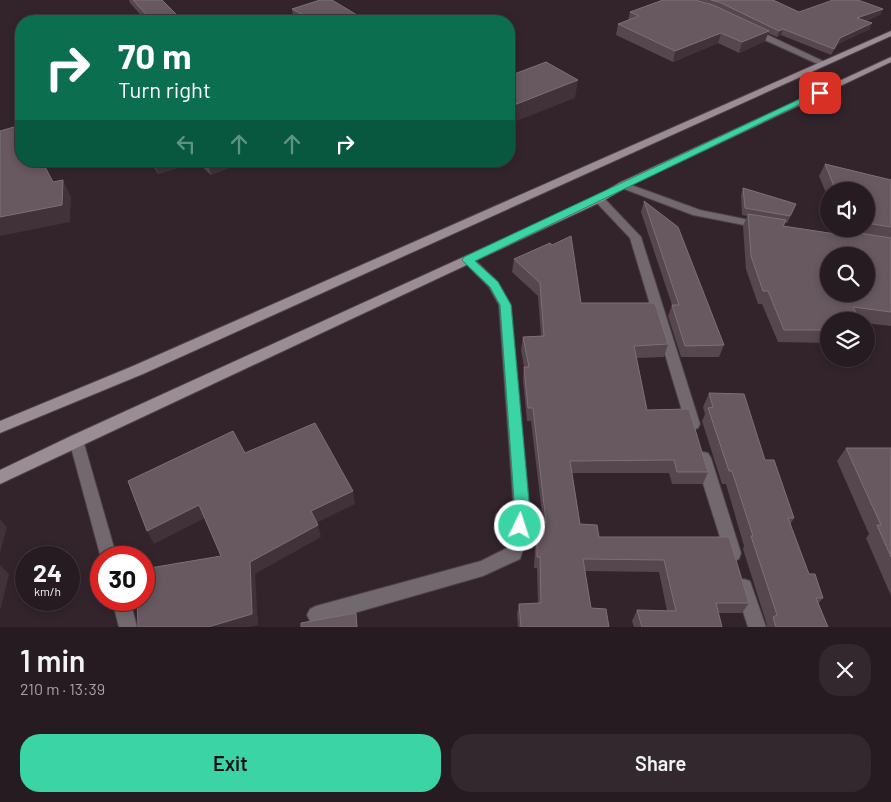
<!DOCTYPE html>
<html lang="en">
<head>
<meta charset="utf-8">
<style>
  body { margin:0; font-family:Barlow,sans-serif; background:#32282e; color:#f1f3f6; height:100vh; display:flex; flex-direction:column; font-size:19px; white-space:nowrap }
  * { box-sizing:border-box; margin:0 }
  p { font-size:16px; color:#a4a1a5 }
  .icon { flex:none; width:28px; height:28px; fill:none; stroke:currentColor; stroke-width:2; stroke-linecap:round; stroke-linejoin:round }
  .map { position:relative; height:627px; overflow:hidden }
  .panel { display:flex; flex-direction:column; background:#261b21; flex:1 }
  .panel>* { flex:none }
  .guide { position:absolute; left:15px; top:15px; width:500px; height:152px; border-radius:20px; box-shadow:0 2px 8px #0003,0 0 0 1px #42393f; background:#0b6e4f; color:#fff; overflow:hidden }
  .tools { position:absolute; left:820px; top:182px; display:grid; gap:10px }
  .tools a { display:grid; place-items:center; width:55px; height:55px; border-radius:50%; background:#261b21; box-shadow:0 2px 8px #0003,0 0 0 1px #42393f; font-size:25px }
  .speed { position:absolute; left:15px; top:546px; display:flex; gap:10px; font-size:25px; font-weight:700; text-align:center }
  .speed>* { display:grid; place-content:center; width:65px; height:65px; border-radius:50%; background:#261b21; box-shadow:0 2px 8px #0003,0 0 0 1px #42393f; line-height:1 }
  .speed small { font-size:12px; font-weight:400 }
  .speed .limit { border:8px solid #d22; background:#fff; color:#111 }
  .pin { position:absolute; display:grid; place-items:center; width:42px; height:42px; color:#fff; margin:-21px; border-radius:10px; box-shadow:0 2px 8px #0006 }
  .me { position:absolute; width:55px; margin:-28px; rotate:4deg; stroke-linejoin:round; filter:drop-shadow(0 0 4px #0008) }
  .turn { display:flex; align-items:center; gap:18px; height:105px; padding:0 20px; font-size:22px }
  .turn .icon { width:65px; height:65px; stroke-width:2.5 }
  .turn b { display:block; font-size:35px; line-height:42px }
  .lanes { display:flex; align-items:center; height:48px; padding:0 20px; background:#0003; justify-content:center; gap:25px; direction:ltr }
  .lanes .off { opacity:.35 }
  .round { display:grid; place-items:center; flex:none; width:52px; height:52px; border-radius:20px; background:#32282e }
  .overview { display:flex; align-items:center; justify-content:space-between; height:85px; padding:0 20px }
  h1 { font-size:30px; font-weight:600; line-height:38px }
  .cta { display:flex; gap:10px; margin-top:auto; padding:10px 20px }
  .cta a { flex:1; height:58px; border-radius:20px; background:#3bd4a4; color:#111; font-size:20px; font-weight:600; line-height:58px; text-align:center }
  .cta a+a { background:#32282e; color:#f1f3f6 }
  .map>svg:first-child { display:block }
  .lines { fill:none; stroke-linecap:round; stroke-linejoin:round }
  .minor-casing { stroke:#4f4048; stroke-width:2 }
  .secondary-casing { stroke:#4f4048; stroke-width:2 }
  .minor { fill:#71696d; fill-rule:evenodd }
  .secondary { fill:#9a8d93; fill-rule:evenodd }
  .wall { fill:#56464e }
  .shaded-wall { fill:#413139 }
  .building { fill:#685860; stroke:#7e6f77; fill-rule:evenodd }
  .route { fill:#3bd4a4; stroke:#268a6b }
</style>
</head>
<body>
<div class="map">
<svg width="891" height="627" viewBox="0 0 891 627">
  <rect width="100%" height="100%" fill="#33242c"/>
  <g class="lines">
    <g class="minor-casing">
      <path id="minor" d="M 749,29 L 755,29 L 827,63 L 820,65 L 749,33 Z
        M 623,182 L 700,210 L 759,222 L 764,225 L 759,228 L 693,215 L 619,187 L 618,185 L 619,183 Z
        M 599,196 L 603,197 L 641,237 L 700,424 L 698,428 L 693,430 L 688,428 L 686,424 L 630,238 L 595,201 L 594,199 L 595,197 Z
        M 468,256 L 472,257 L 498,282 L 511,305 L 530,513 L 522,553 L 520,559 L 483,576 L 316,624 L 310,621 L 307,615 L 310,609 L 316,606 L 481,561 L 507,548 L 514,513 L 499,305 L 489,287 L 462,260 Z
        M 76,434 L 81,436 L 83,440 L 117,558 L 101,558 L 69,440 L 71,436 Z
        M 703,452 L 708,453 L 711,458 L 741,553 L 739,559 L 733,561 L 727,559 L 725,553 L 695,458 L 698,453 Z
        M 744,579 L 750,581 L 766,627 L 748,627 L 735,587 L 738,581 Z
        M 112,600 L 130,600 L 137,627 L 119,627 Z"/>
    </g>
    <g class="secondary-casing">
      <path id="secondary" d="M 891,31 L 891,36 L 143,374 L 0,433 L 0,421 L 133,366 Z
        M 891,57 L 891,62 L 627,187 L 603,201 L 0,484 L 0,470 L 71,436 L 595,197 L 619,183 Z"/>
    </g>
    <use href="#minor" class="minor"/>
    <use href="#secondary" class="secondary"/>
  </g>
  <path class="wall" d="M 129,0 L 162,0 L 183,21 L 146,21 L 130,3 Z
    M 663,0 L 773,0 L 799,12 L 883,9 L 880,15 L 865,21 L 870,29 L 838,44 L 831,55 L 781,35 L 777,37 L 768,33 L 765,41 L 739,53 L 718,43 L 673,62 L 616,35 L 618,24 L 628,20 L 630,12 Z
    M 292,9 L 367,21 L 305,21 L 293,15 Z
    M 150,161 L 245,161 L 211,175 L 197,162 L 158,174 Z
    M 825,164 L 891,180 L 891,326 L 866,323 L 866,321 L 829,321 L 829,343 L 778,342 L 762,304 L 758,304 L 746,269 L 743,226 L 747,216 L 742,215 L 741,195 L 743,188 L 796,204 L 793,212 L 787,223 L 785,223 L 784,226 L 851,236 L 852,234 L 842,233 L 840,229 L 866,229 L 866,191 L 829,191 L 829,200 L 819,176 Z
    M 644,201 L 724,345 L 719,357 L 681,357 L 668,316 L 672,305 L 641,212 Z
    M 514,259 L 581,303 L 668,344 L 664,357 L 637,358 L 647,410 L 708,472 L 703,484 L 672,484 L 669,473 L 572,473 L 580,524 L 599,537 L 729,537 L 749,603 L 742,613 L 718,613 L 722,627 L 634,627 L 632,621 L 637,610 L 667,611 L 659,572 L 585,571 L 591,608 L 609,627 L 518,627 L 517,614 L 519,604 L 538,603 L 537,568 L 534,568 L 535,549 L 536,541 L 536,534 L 538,522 L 543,522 L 531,421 L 527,421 L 523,380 L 524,367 L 521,350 L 523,337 L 541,336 L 538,296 L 512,272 Z
    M 709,393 L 765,460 L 794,518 L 790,525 L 809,574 L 823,598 L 818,604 L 828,627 L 765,627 L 767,625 L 743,549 L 744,546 L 726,484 L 722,484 L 702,421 L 705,414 L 703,407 Z
    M 846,448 L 891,448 L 891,596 L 866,538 L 869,534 L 837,461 Z"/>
  <path class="shaded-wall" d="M 883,9 L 880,15 L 855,24 L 857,18 Z
    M 872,23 L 870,29 L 838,44 L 831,55 L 834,49 L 840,38 Z
    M 783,29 L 781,35 L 777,37 L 779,31 Z
    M 769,31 L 765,41 L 739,53 L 742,42 Z
    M 721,33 L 718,43 L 673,62 L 675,51 Z
    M 578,80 L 575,98 L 509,124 L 509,107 Z
    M 159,161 L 197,161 L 197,162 L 158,174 L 154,163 Z
    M 214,161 L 245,161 L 211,175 L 208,163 Z
    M 63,180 L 71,197 L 70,222 L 0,236 L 0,217 Z
    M 796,204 L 793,212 L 787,223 L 790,216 Z
    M 353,491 L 355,504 L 314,524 L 311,511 Z
    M 199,505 L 205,518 L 154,544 L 147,531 Z
    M 0,519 L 7,527 L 0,553 Z
    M 318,525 L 321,537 L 255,574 L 258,625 L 251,627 L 208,627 L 250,562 Z
    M 0,565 L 9,574 L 0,611 Z"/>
  <path class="building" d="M 133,0 L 162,0 L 183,21 L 152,21 Z
    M 320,0 L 332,0 L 367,21 L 315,21 L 292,9 Z
    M 663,0 L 695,0 L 713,5 L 769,31 L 742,42 L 721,33 L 675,51 L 618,24 L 639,16 L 630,12 Z
    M 711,0 L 773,0 L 799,12 L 833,0 L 858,0 L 883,9 L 857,18 L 872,23 L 840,38 L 834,49 L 783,29 L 779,31 L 719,2 Z
    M 546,62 L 578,80 L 509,107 L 509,76 Z
    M 21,125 L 21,161 L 42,161 L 53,182 L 63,180 L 62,205 L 0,217 L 0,131 Z
    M 206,161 L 214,161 L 208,163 Z
    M 825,164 L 891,180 L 891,227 L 866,223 L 866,191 L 836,191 Z
    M 743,188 L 796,204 L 790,216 L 745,208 Z
    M 644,201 L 678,227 L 724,345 L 685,346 L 672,305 L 679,305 Z
    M 748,214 L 786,220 L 783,226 L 855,237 L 853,232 L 891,238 L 891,312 L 853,307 L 860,321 L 829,321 L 829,330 L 784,330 L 768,291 L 763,291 L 751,256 ZM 829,256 L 866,256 L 866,294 L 829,294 Z
    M 571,236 L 581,303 L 655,303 L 668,344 L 634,346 L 647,410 L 689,409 L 708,472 L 677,472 L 674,460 L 570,461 L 580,524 L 597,525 L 599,537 L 729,537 L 749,603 L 716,603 L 722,627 L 642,627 L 637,610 L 676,611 L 664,560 L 583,559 L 591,608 L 606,609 L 609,627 L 521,627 L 519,604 L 541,603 L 540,557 L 537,557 L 537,537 L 539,537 L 538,522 L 546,522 L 533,408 L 528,408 L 524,367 L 529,367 L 523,337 L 544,336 L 540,283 L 514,259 L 550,243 L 552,245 Z
    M 709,393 L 744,394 L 765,460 L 774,460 L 794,518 L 788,518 L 809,574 L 815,574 L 823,598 L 816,598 L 828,627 L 776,627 L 773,617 L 777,615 L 751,536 L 753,536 L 732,471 L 729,471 L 708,408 L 713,407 Z
    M 315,423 L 353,491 L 311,511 L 318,525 L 250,562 L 252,614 L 208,627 L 138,627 L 137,600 L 144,600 L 144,569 L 221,556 L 199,505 L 147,531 L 128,481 L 233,431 L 245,453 Z
    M 846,448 L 891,448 L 891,557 L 877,525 L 881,525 Z
    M 356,613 L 357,627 L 301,627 L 301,623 Z"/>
  <path class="route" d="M 817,91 L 823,93 L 475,261 L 498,282 L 511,305 L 530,513 L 525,531 L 520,533 L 514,531 L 512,526 L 515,513 L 500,305 L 490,287 L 464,262 L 462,260 L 464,257 Z"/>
</svg>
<div class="tools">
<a><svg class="icon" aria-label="sound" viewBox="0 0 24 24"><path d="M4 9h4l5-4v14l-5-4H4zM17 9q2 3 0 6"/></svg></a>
<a><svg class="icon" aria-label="search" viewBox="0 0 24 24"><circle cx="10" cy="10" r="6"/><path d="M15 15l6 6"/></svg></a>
<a><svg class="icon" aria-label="layers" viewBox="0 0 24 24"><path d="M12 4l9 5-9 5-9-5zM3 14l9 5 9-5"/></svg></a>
</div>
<div class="speed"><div>24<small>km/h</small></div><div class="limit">30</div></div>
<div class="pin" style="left:820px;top:93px;background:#d93025"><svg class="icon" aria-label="arrive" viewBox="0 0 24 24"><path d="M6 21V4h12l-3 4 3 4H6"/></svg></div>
<svg class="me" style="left:520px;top:526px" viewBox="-20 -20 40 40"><circle r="17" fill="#3bd4a4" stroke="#fff" stroke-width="3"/><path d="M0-11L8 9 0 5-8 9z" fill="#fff"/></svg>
<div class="guide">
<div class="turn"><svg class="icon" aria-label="right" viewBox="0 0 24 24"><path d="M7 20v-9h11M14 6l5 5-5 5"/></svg><div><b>70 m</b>Turn right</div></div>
<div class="lanes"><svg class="icon off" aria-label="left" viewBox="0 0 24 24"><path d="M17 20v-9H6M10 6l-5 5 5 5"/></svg><svg class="icon off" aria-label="ahead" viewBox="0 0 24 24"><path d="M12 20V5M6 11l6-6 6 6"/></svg><svg class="icon off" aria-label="ahead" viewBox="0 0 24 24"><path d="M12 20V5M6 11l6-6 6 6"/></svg><svg class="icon" aria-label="right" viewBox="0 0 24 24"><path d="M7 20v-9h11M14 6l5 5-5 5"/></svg></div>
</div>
</div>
<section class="panel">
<div class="overview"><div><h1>1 min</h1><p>210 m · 13:39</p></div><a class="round"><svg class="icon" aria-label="close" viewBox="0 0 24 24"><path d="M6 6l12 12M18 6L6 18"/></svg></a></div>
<div class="cta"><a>Exit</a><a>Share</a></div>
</section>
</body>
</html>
